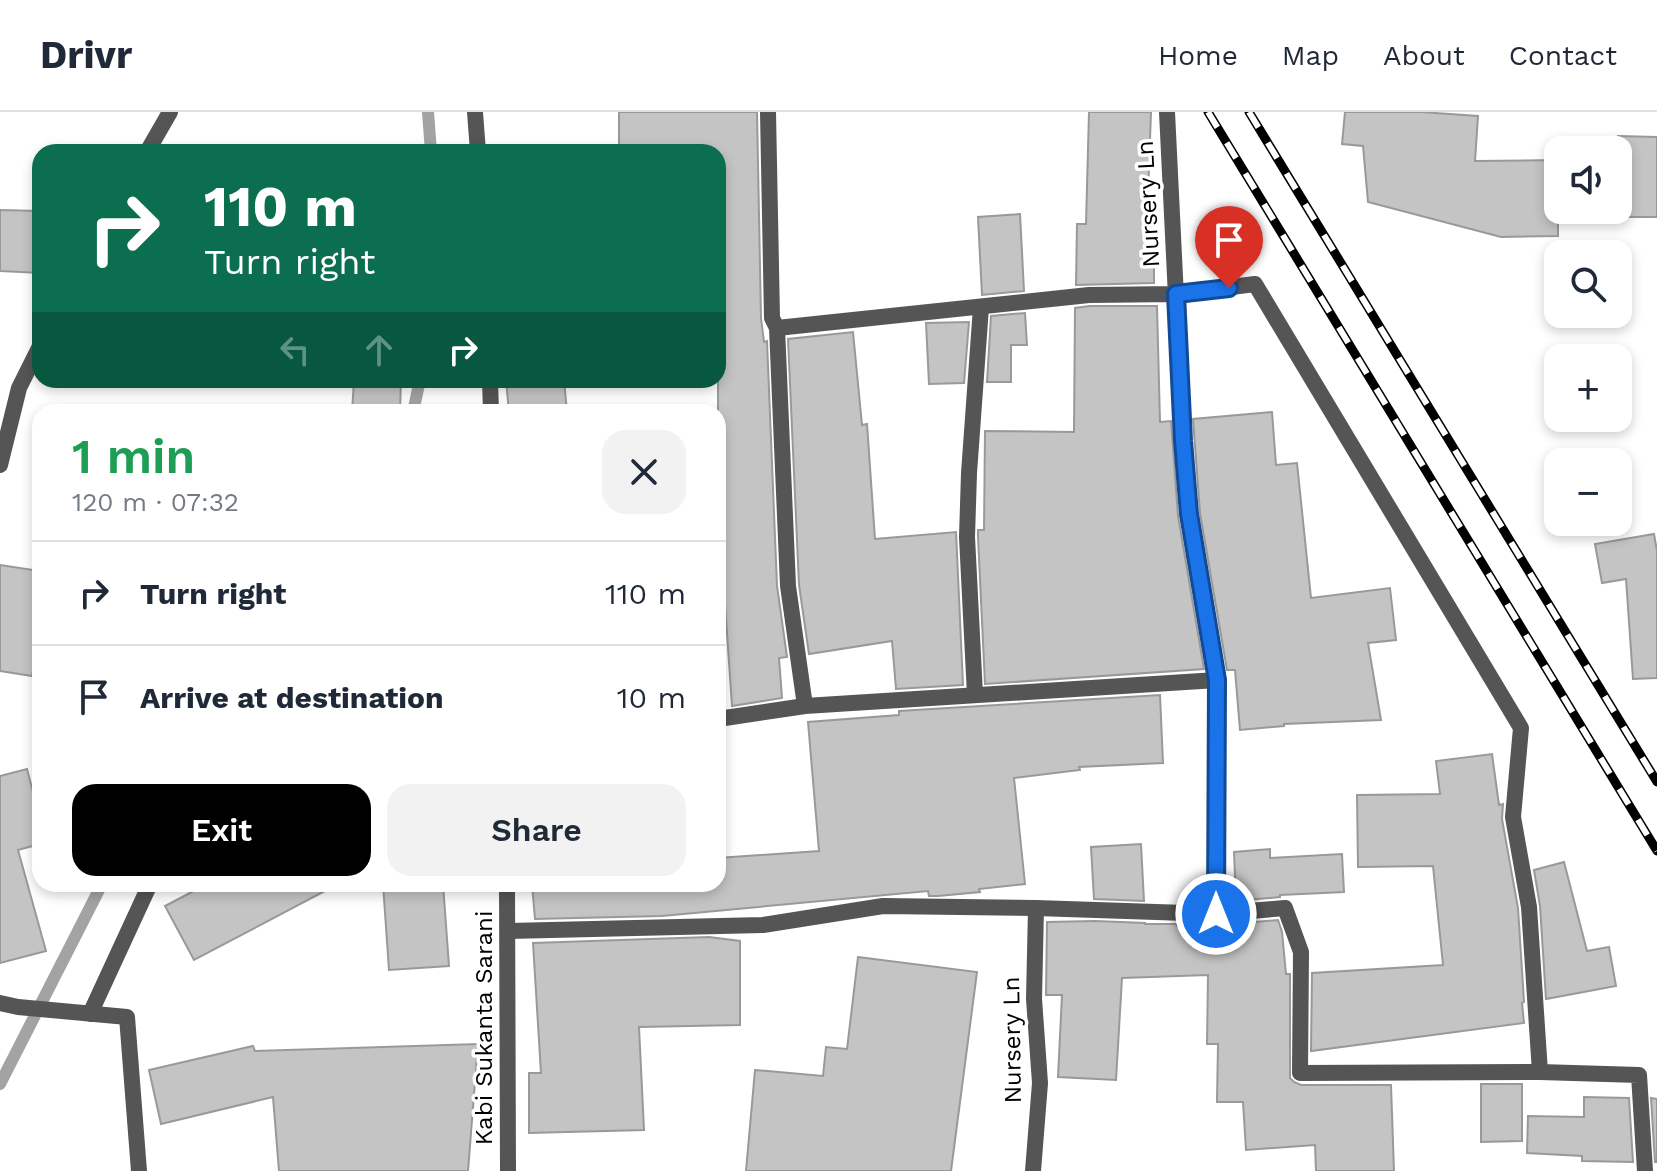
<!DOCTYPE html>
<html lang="en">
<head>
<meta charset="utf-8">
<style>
  body { margin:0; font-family:"Work Sans",sans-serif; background:#f2f2f3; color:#1f2937; height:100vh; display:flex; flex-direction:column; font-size:30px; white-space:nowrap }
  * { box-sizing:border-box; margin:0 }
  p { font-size:26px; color:#747a83 }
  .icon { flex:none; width:44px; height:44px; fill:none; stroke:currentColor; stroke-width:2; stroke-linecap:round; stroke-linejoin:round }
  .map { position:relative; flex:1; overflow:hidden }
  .drawer { position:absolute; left:32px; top:292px; width:694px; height:488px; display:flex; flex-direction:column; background:#fff; border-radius:24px; box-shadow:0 4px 12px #0003 }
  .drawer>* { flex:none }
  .guide { position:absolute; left:32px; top:32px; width:694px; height:244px; border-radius:24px; box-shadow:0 4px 12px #0003; background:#0b6e4f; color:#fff; overflow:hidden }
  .buttons { position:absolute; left:1544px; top:24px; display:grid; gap:16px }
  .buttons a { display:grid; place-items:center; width:88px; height:88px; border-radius:16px; background:#fff; box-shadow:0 4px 12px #0003; font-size:40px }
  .pin { position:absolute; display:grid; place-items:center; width:68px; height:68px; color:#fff; margin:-82px -34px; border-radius:50% 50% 50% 0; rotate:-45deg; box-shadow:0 0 8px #0007 }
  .pin .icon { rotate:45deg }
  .me { position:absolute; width:88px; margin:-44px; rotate:0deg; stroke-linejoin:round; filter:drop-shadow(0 0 6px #0008) }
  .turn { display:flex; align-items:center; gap:28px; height:168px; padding:0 40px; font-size:36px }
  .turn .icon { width:104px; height:104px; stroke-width:2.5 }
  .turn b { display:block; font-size:56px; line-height:68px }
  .lanes { display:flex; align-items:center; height:76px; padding:0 40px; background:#0003; justify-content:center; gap:40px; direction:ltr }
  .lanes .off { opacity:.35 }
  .round { display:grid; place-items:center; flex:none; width:84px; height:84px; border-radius:24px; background:#f2f2f3 }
  .headline { display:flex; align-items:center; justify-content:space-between; height:136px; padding:0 40px }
  h1 { font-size:48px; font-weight:600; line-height:60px; color:#1e9e55 }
  .primary-button { display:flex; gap:16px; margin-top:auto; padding:16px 40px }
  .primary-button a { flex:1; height:92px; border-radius:24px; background:#000; color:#fff; font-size:32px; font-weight:600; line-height:92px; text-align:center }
  .primary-button a+a { background:#f2f2f3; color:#1f2937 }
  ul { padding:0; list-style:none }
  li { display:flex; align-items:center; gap:24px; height:104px; padding:0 40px; border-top:2px solid #e0e1e3 }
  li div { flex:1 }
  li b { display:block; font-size:30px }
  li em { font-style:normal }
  header { display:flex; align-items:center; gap:48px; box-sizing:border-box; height:112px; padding:0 40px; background:#fff; border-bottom:2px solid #e0e1e3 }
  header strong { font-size:38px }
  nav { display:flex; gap:44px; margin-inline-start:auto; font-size:28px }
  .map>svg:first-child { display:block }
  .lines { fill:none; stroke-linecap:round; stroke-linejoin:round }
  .stream { stroke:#a3a3a3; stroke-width:12 }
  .building { fill:#c4c4c4; stroke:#999; stroke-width:2 }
  .service { stroke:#555; stroke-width:16 }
  .minor { stroke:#555; stroke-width:16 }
  .tertiary { stroke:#555; stroke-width:16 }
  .rail-casing { stroke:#000; stroke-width:9 }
  .rail { stroke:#fff; stroke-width:6; stroke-dasharray:18; stroke-linecap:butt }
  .route-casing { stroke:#114b97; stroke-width:20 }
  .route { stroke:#1a73e8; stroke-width:14 }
  .labels { text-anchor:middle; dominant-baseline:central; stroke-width:7; stroke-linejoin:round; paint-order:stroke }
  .street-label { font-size:24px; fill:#000; stroke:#fff }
</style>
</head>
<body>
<header>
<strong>Drivr</strong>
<nav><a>Home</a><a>Map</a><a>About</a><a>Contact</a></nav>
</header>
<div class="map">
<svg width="1657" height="1059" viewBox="0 0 1657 1059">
  <rect width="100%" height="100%" fill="#fff"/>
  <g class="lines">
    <path class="stream" d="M 428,0 L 431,40
      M 413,300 L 420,268
      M 0,972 L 102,772"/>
  </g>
  <path class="building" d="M 619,0 L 757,0 L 761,206 L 764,230 L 767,229 L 777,474 L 787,545 L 779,546 L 782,586 L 732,594 L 724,477 L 718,478 L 718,40 L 619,40 Z
    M 1089,0 L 1151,0 L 1147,112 L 1154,112 L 1154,171 L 1076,173 L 1077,112 L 1086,112 Z
    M 1345,0 L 1421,0 L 1478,4 L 1475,49 L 1558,48 L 1558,124 L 1501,125 L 1368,90 L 1363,34 L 1342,32 Z
    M 1618,24 L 1657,25 L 1657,105 L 1618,105 Z
    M 0,98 L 40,99 L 40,161 L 0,159 Z
    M 1020,102 L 1024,179 L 982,183 L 978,105 Z
    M 1090,194 L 1157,194 L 1160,310 L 1171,309 L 1178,404 L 1204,557 L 985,572 L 978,425 L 978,418 L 984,418 L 985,319 L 1074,320 L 1075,196 Z
    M 1025,201 L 1027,233 L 1011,233 L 1011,270 L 987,270 L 991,204 Z
    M 969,210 L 964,271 L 929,272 L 926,211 Z
    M 853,220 L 862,313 L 867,312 L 875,427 L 956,420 L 963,573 L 896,577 L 892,529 L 809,542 L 799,473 L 788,227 Z
    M 354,268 L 401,268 L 400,300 L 352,300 Z
    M 506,268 L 564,268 L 567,300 L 509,300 Z
    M 1272,300 L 1276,353 L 1297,351 L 1311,486 L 1390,476 L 1396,528 L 1368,531 L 1381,608 L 1284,612 L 1284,614 L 1240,618 L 1235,558 L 1227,558 L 1200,401 L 1193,307 Z
    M 1654,422 L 1657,439 L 1657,566 L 1633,567 L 1626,467 L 1602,471 L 1595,432 Z
    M 0,453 L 40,459 L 40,515 L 32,564 L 0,559 Z
    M 1160,583 L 1163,651 L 1079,655 L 1080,658 L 1014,666 L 1025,772 L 979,777 L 980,780 L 938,784 L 929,784 L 928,779 L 662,804 L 535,807 L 532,772 L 718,772 L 718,746 L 819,739 L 808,610 L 899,603 L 899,599 Z
    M 1492,642 L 1499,693 L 1503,692 L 1502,707 L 1518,796 L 1524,890 L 1522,891 L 1524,911 L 1311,939 L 1312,861 L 1443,853 L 1433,754 L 1358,755 L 1357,683 L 1440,682 L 1436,649 Z
    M 27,657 L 40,707 L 40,732 L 18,738 L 46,839 L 0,851 L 0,664 Z
    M 1141,732 L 1144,789 L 1094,787 L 1091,735 Z
    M 1270,737 L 1270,746 L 1342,742 L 1344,780 L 1280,783 L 1280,785 L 1236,789 L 1234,740 Z
    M 1564,750 L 1587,839 L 1609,835 L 1616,874 L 1546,887 L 1540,794 L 1534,758 Z
    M 207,772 L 338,772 L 194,848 L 165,794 Z
    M 383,772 L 443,772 L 449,854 L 389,858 Z
    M 1278,808 L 1282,820 L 1286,862 L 1290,862 L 1290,966 L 1294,970 L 1301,973 L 1391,973 L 1394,1059 L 1316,1059 L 1315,1033 L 1246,1038 L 1243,990 L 1217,990 L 1218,932 L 1207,932 L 1208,863 L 1122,866 L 1116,968 L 1058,965 L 1062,883 L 1046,883 L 1047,810 L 1095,809 L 1145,811 L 1145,812 L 1176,812 L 1177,814 L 1217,813 Z
    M 709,825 L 740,829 L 740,913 L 639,915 L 644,1018 L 529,1021 L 529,961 L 541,961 L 533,831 Z
    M 858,845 L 977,860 L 951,1059 L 746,1059 L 755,958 L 823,964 L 826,935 L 847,937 Z
    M 478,932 L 468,1059 L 279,1059 L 273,985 L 161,1012 L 149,958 L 253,934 L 255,939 Z
    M 1481,972 L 1522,972 L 1522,1029 L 1481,1030 Z
    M 1584,985 L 1629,986 L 1633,1050 L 1582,1049 L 1582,1044 L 1527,1041 L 1528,1004 L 1584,1005 Z
    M 1651,986 L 1657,987 L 1657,1050 L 1655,1050 Z"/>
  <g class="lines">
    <path class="service" d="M 147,40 L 170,0
      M 1176,182 L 1255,172 L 1521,616 L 1513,705 L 1529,795 L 1540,960
      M 0,353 L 19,276 L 40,234
      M 975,583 L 967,425 L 969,361 L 981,195
      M 0,891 L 18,895 L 127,905 L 139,1059
      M 90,902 L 150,772
      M 1033,1059 L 1040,971 L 1034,887 L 1036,796"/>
    <path class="minor" d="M 768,0 L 772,206 L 777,216 L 788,474 L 805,594
      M 1167,0 L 1183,329 L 1189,402 L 1217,568 L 1216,802
      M 777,216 L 1089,183 L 1176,182
      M 718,607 L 805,594 L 1217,568
      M 508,819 L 763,813 L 883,794 L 1036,796 L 1216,802 L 1285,796 L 1301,840 L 1300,961 L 1540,960 L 1639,963 L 1645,1059"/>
    <path class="tertiary" d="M 475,0 L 478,40
      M 490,268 L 491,300
      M 507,772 L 508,1059"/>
    <g class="rail-casing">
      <path id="rail" d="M 1208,0 L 1657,739
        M 1249,0 L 1657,670"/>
    </g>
    <use href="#rail" class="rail"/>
  </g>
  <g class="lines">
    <g class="route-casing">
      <path id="route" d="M 1216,802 L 1217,568 L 1189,402 L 1183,329 L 1176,182 L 1229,176"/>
    </g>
    <use href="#route" class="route"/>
  </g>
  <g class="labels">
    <g class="street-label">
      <text transform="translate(1148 92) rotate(-93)">Nursery Ln</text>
      <text transform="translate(484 916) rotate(-90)">Kabi Sukanta Sarani</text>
      <text transform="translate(1012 928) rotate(-91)">Nursery Ln</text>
    </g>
  </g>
</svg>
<div class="buttons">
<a><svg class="icon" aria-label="sound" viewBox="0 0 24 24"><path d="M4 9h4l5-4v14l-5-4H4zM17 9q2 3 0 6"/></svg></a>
<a><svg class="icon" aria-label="search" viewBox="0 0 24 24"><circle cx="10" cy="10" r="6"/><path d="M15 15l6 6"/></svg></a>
<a>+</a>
<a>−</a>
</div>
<div class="pin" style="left:1229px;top:176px;background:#d93025"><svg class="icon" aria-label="arrive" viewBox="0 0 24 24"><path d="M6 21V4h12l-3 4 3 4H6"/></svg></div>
<svg class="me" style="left:1216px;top:802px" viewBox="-20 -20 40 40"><circle r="17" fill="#1a73e8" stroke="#fff" stroke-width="3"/><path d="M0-11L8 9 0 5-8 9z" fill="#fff"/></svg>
<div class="guide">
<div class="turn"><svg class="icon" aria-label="right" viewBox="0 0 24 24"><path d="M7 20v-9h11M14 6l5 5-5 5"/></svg><div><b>110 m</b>Turn right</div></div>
<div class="lanes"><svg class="icon off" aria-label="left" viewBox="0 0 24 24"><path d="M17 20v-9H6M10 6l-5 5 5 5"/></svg><svg class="icon off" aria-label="ahead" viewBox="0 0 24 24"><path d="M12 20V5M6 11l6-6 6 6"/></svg><svg class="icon" aria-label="right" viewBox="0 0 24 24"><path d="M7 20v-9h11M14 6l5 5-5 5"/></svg></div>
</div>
<section class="drawer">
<div class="headline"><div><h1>1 min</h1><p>120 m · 07:32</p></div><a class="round"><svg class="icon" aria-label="close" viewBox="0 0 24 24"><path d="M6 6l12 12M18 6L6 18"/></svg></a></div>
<ul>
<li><svg class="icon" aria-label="right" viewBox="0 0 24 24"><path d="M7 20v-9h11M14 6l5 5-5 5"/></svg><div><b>Turn right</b></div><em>110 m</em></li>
<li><svg class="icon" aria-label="arrive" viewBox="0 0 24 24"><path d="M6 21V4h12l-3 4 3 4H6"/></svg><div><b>Arrive at destination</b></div><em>10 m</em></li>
</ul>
<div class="primary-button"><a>Exit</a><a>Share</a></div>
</section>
</div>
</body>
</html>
